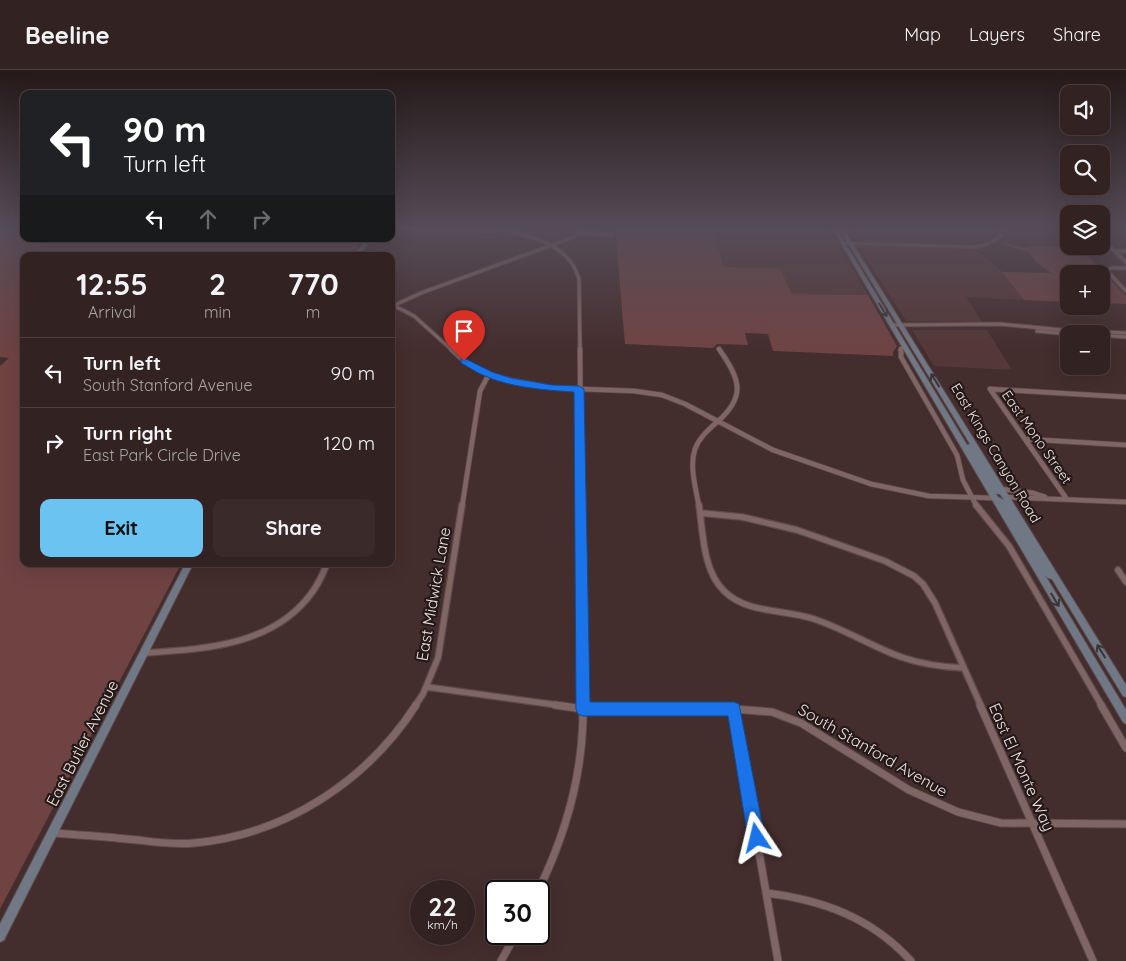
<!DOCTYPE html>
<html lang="en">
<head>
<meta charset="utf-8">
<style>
  body { margin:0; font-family:Quicksand,sans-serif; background:#3b2a2a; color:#f1f3f6; height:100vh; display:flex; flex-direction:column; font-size:19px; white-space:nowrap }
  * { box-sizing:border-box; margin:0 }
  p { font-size:16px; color:#a9a4a5 }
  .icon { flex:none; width:28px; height:28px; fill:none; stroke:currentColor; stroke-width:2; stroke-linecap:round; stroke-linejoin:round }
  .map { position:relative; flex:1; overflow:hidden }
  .side { position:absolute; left:20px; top:182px; width:375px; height:315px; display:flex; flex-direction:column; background:#322; border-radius:10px; box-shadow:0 5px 20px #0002,0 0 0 1px #4e3f40 }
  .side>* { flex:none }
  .top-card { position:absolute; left:20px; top:20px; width:375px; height:152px; border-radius:10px; box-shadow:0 5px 20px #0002,0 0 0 1px #4e3f40; background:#202124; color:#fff; overflow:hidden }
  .tools { position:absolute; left:1060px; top:15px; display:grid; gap:10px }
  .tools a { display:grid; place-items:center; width:50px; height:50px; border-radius:10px; background:#322; box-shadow:0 5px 20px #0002,0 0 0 1px #4e3f40; font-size:25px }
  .speed { position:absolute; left:410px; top:810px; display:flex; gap:10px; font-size:25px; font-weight:700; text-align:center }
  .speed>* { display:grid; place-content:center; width:65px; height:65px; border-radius:50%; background:#322; box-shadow:0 5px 20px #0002,0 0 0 1px #4e3f40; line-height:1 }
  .speed small { font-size:12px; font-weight:400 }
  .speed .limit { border:2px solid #111; border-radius:8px; background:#fff; color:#111 }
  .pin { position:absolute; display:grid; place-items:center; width:42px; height:42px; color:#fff; margin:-51px -21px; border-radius:50% 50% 50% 0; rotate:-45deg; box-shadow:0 0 5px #0007 }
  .pin .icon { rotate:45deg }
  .me { position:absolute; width:55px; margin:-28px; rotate:350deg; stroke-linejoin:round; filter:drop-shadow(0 0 4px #0008) }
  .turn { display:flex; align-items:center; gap:18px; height:105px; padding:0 20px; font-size:22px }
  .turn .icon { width:65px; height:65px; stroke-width:2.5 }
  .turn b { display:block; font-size:35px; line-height:42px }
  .lanes { display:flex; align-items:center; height:48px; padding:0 20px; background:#0003; justify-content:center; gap:25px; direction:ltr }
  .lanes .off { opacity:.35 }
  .eta { display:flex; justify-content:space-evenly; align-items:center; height:85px; text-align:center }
  .eta b { font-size:30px; font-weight:800; line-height:35px }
  .cta { display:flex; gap:10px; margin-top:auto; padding:10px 20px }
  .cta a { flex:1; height:58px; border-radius:10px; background:#6ac3f1; color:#111; font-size:20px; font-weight:800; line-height:58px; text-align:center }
  .cta a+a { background:#3b2a2a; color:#f1f3f6 }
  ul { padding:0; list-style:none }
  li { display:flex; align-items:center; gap:15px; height:70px; padding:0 20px; border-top:1px solid #4e3f40 }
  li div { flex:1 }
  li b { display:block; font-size:19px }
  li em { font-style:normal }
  header { display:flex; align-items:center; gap:30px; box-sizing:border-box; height:70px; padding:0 25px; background:#322; border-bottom:1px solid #4e3f40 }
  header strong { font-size:24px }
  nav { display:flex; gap:28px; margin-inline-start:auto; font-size:18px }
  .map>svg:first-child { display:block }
  .built { fill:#543737 }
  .green { fill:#704343 }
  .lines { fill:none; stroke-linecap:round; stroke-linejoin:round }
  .street-far3-casing { stroke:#5d4a4a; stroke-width:5 }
  .street-far2-casing { stroke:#5d4a4a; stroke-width:6 }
  .street-far1-casing { stroke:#5d4a4a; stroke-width:8 }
  .street-casing { stroke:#5d4a4a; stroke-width:9 }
  .secondary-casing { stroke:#5d4a4a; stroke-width:2 }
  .street-far3 { stroke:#806565; stroke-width:3 }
  .street-far2 { stroke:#806565; stroke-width:4.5 }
  .street-far1 { stroke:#806565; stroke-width:5.5 }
  .street { stroke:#806565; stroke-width:7 }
  .secondary { fill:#707885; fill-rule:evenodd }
  .oneway { stroke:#3a3639 }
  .route { fill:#1a73e8; stroke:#114b97 }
  .labels { text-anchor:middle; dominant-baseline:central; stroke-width:4.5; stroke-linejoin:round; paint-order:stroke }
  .street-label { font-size:14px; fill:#efdfdf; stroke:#231918 }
  .near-street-label { font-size:16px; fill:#efdfdf; stroke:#231918 }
</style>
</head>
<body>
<header>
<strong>Beeline</strong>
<nav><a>Map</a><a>Layers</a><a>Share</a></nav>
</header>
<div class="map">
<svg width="1126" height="891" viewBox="0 0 1126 891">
  <rect width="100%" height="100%" fill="#442d2d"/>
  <path class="built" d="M 711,158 L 829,158 L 868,225 L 792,224 L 780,198 L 724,197 Z
    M 847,158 L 995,158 L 996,160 L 995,166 L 989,171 L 965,174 L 857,171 L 854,169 Z
    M 860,175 L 976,180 L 1006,205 L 1024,230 L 966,227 L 982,252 L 906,251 L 858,176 Z
    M 912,260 L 987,260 L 1012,300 L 934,296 Z"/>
  <path class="green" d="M 0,158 L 24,158 L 24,169 L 360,170 L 356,179 L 345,186 L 24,186 L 24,494 L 181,494 L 0,839 L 0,296 L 9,288 L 0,287 Z
    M 615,158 L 711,158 L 724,197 L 780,198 L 792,224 L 868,225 L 897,276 L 893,282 L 893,286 L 773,281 L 768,264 L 745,263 L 748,275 L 717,274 L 713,278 L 625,274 Z
    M 1003,172 L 1024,178 L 1034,176 L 1061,177 L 1064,180 L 1083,181 L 1126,226 L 1126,234 L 1101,233 L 1101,204 L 1069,204 L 1069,232 L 1024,230 L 1002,202 L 1051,203 L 1037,193 L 1029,182 L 1000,174 Z"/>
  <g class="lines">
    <g class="street-far3-casing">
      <path id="street-far3" d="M 401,158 L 510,162
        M 511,158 L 510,162 C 539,168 570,177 579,209 L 580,280
        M 580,163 L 612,165
        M 1101,168 L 1126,192
        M 843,173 L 976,177 L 988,174 L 1001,166 L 1001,158
        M 1115,181 L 1126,181
        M 1126,198 L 1111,198 L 1107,201 L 1126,221
        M 391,234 L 414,246 L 452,280
        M 395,235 L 421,223 L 574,167 L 583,158
        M 892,255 L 1000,254 L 1062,260 L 1126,263
        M 1037,261 L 1069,264
        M 1101,265 L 1126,267
        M 900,280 L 904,276"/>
    </g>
    <g class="street-far2-casing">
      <path id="street-far2" d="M 451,279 L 464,291 L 481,301 L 500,308 L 552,318 L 634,321 L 662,325 L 685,334 L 773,380 L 871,414 L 929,426 L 994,428
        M 580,279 L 581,437
        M 901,279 L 901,287 L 957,385 L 963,410 L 977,437
        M 990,319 L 1126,327
        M 990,319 L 1066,428
        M 1025,369 L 1126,375
        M 1002,419 L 1033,423 L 1045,427
        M 1006,427 L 1126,432
        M 462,437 L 480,321 L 489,304
        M 699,437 C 696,418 689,397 695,379 C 699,368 708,360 717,352 C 747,326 740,309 719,279"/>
    </g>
    <g class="street-far1-casing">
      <path id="street-far1" d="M 581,435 L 583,636
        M 699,435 C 703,463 703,501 724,521 C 747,544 785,539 814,549 C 844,559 871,576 901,587 C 921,594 942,597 964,598
        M 976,435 L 1009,476 L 1102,636
        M 700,443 L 742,447 L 797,460 L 885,491 L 914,506 L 923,514 L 935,533 L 981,636
        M 1118,500 L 1126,512
        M 144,583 C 204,579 275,576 313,521 C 319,513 323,503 327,494
        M 427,617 L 564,636
        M 415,636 L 423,624 L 438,588 L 462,435"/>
    </g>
    <g class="street-casing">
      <path id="street" d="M 555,635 L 583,639 L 734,639 L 772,642 L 801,653 L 909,720 L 958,742 L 1001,753 L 1126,754
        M 980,635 L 1093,891
        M 1101,635 L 1126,678
        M 734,639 L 778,891
        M 53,763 C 81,765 109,767 137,770 C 155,772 175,775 194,773 C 285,765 367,711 416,635
        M 538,821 C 567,762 584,701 583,635
        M 766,823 C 823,830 872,848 911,891
        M 501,891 L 516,864"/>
    </g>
    <g class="secondary-casing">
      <path id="secondary" d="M 832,158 L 836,158 L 967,375 L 970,374 L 839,158 L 843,158 L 1126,615 L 1126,627 L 1123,626 L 1052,509 L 1048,508 L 1045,505 L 1126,640 L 1126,654 L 1123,652 ZM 996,424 L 1000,424 L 1004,430 L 998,427 Z
        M 364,169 L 368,169 L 366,178 L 354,186 L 349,186 L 362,176 Z
        M 185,494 L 193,494 L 4,870 L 0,872 L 0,854 Z"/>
    </g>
    <use href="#street-far3" class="street-far3"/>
    <use href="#street-far2" class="street-far2"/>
    <use href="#street-far1" class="street-far1"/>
    <use href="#street" class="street"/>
    <use href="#secondary" class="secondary"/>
  </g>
  <defs><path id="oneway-shaft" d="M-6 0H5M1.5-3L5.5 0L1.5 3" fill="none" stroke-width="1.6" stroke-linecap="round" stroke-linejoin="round" transform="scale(1.25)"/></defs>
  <g class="oneway">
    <use href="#oneway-shaft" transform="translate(883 240) rotate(59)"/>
    <use href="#oneway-shaft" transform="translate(935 310) rotate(-122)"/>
    <use href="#oneway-shaft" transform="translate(1055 530) rotate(59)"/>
    <use href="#oneway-shaft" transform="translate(1101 581) rotate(-122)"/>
  </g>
  <linearGradient id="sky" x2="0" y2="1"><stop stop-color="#251919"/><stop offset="0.56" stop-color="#564c57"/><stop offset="1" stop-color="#564c57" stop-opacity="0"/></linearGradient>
  <rect width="1126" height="282" fill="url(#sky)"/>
  <path class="route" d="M 464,288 L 492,302 L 511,308 L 552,315 L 579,316 L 584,319 L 590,632 L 734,632 L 739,634 L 765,768 L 762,773 L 757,776 L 751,773 L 748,768 L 728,646 L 583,646 L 578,644 L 576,639 L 574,322 C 545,320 512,318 485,306 C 477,303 469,297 461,293 L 461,289 Z"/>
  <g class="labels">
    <g class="street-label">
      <text transform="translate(1037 367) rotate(55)">East Mono Street</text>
      <text transform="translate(996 383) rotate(59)">East Kings Canyon Road</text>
    </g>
    <g class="near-street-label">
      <text transform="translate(433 524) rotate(-80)">East Midwick Lane</text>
      <text transform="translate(82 673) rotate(-63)">East Butler Avenue</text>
      <text transform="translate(873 680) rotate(30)">South Stanford Avenue</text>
      <text transform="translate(1022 697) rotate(66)">East El Monte Way</text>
    </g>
  </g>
</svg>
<div class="tools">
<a><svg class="icon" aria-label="sound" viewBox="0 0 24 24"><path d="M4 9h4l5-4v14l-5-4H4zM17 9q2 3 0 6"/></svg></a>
<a><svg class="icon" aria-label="search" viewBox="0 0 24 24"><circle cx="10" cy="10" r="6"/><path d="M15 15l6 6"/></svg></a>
<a><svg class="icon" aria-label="layers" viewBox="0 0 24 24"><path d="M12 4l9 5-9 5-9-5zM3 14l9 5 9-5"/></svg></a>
<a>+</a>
<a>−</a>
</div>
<div class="speed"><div>22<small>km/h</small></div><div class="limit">30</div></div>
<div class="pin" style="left:464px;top:291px;background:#d93025"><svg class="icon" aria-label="arrive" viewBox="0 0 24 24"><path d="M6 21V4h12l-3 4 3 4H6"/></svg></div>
<svg class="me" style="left:757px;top:768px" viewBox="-20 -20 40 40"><path d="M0-17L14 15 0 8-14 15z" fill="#1a73e8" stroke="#fff" stroke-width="4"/></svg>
<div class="top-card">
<div class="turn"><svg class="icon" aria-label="left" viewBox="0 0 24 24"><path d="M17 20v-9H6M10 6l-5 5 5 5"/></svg><div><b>90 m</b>Turn left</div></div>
<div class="lanes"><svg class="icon" aria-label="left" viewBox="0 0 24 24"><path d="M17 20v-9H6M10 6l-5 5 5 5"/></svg><svg class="icon off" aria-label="ahead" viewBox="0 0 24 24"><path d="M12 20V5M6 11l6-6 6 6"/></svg><svg class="icon off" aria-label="right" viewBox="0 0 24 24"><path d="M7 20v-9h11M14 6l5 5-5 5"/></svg></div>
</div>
<section class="side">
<div class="eta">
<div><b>12:55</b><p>Arrival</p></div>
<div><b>2</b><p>min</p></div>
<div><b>770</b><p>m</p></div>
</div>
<ul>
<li><svg class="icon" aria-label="left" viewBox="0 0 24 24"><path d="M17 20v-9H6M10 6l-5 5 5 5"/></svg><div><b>Turn left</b><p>South Stanford Avenue</p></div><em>90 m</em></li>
<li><svg class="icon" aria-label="right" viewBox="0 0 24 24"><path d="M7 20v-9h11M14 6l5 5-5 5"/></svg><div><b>Turn right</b><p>East Park Circle Drive</p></div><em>120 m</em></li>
</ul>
<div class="cta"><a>Exit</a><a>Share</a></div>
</section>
</div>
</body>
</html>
